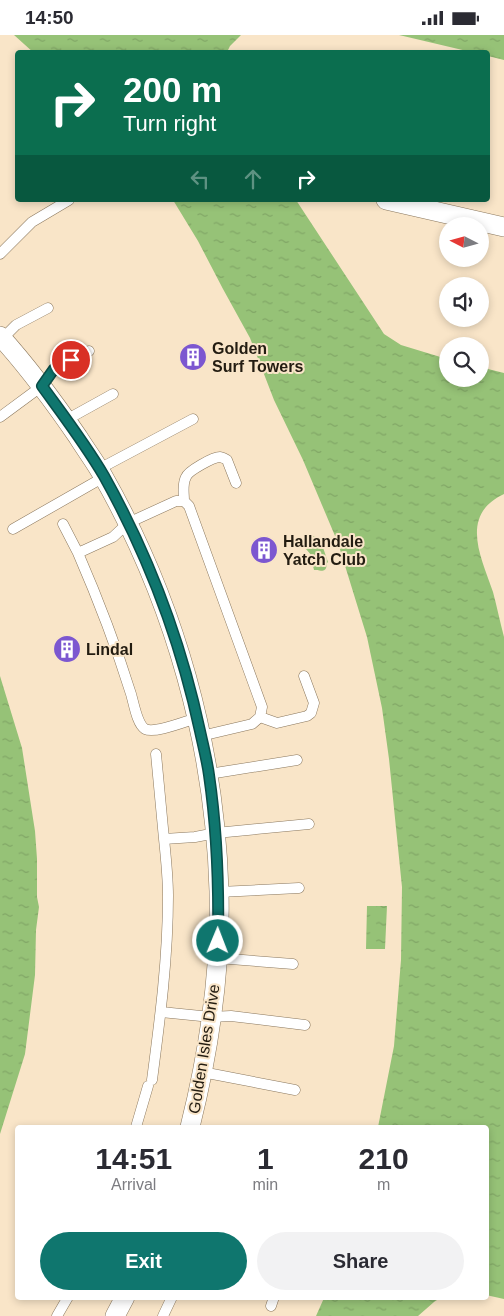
<!DOCTYPE html>
<html lang="en">
<head>
<meta charset="utf-8">
<style>
  body { margin:0; font-family:Arial,sans-serif; background:#f2f2f3; color:#2b2b33; height:100vh; display:flex; flex-direction:column; font-size:19px; white-space:nowrap }
  * { box-sizing:border-box; margin:0 }
  p { font-size:16px; color:#7c7c81 }
  .icon { flex:none; width:28px; height:28px; fill:none; stroke:currentColor; stroke-width:2; stroke-linecap:round; stroke-linejoin:round }
  .map { position:relative; flex:1; overflow:hidden }
  .panel { position:absolute; left:15px; top:1090px; width:474px; height:175px; display:flex; flex-direction:column; background:#fff; border-radius:5px; box-shadow:0 2px 8px #0003 }
  .panel>* { flex:none }
  .hud { position:absolute; left:15px; top:15px; width:475px; height:152px; border-radius:5px; box-shadow:0 2px 8px #0003; background:#0b6e4f; color:#fff; overflow:hidden }
  .needle { width:32px; rotate:276deg }
  .tools { position:absolute; left:439px; top:182px; display:grid; gap:10px }
  .tools a { display:grid; place-items:center; width:50px; height:50px; border-radius:50%; background:#fff; box-shadow:0 2px 8px #0003; font-size:25px }
  .pin { position:absolute; display:grid; place-items:center; width:42px; height:42px; color:#fff; margin:-21px; border:2px solid #fff; border-radius:50%; box-shadow:0 1px 5px #0007 }
  .me { position:absolute; width:55px; margin:-28px; rotate:1deg; stroke-linejoin:round; filter:drop-shadow(0 0 4px #0008) }
  .turn { display:flex; align-items:center; gap:18px; height:105px; padding:0 25px; font-size:22px }
  .turn .icon { width:65px; height:65px; stroke-width:2.5 }
  .turn b { display:block; font-size:35px; line-height:42px }
  .lanes { display:flex; align-items:center; height:48px; padding:0 25px; background:#0003; justify-content:center; gap:25px; direction:ltr }
  .lanes .off { opacity:.35 }
  .eta { display:flex; justify-content:space-evenly; align-items:center; height:85px; text-align:center }
  .eta b { font-size:30px; font-weight:600; line-height:35px }
  .action { display:flex; gap:10px; margin-top:auto; padding:10px 25px }
  .action a { flex:1; height:58px; border-radius:30px; background:#0f766e; color:#fff; font-size:20px; font-weight:600; line-height:58px; text-align:center }
  .action a+a { background:#f2f2f3; color:#2b2b33 }
  .status { display:flex; justify-content:space-between; align-items:center; height:35px; padding:0 25px; background:#fff; direction:ltr }
  .status svg { height:14px; fill:currentColor }
  .map>svg:first-child { display:block }
  .water { fill:url(#water-ripples) }
  .lines { fill:none; stroke-linecap:round; stroke-linejoin:round }
  .lane-casing { stroke:#8a775d; stroke-width:11 }
  .street-casing { stroke:#8a775d; stroke-width:20 }
  .lane { stroke:#fff; stroke-width:10 }
  .street { stroke:#fff; stroke-width:19 }
  .route-casing { stroke:#0a4d48; stroke-width:12 }
  .route { stroke:#0f766e; stroke-width:9 }
  .labels { text-anchor:middle; dominant-baseline:central; stroke-width:4; stroke-linejoin:round; paint-order:stroke }
  .poi-label { font-size:16px; font-weight:bold; fill:#231c11; stroke:#f9e5c8; text-anchor:start }
  .street-label { font-size:16px; fill:#231c11; stroke:#f9e5c8 }
</style>
</head>
<body>
<div class="status"><b>14:50</b><svg viewBox="0 0 49 12"><path d="M0 12V9h3v3zM5 12V6h3v6zM10 12V3h3v9zM15 12V0h3v12zM26 1h20v11H26zM47 4h2v5h-2z"/></svg></div>
<div class="map">
<svg width="504" height="1281" viewBox="0 0 504 1281">
  <defs>
    <pattern id="water-ripples" width="26" height="14" patternUnits="userSpaceOnUse" patternTransform="scale(1.25)"><rect width="26" height="14" fill="#96c277"/><path d="M2 4q2-2 4 0t4 0M15 11q2-2 4 0t4 0" fill="none" stroke="#81a666"/></pattern>
  </defs>
  <rect width="100%" height="100%" fill="#f9e5c8"/>
  <path class="water" d="M 14,0 L 241,0 L 230,11 L 227,17 L 34,18 Z
    M 399,0 L 504,0 L 504,25 L 488,21 L 488,18 L 471,17 Z
    M 173,165 L 296,165 L 384,299 L 401,310 L 447,324 L 448,344 L 480,344 L 480,332 L 504,338 L 504,459 C 459,480 481,522 493,557 C 497,572 500,587 504,602 L 504,1264 L 486,1260 L 486,1092 L 378,1092 L 394,1011 L 401,925 L 402,852 L 389,724 L 382,673 L 367,602 L 338,508 L 303,425 L 274,365 L 250,303 L 223,254 L 198,206 Z
    M 311,500 L 320,504 L 328,527 L 327,528 C 326,540 321,534 314,535 L 312,527 L 312,521 L 306,514 L 305,507 Z
    M 0,641 L 22,713 L 35,796 L 37,824 L 37,862 L 39,872 L 36,895 L 35,940 L 25,1019 L 0,1099 Z
    M 367,871 L 387,871 L 385,914 L 366,914 Z
    M 324,1263 L 324,1262 L 440,1263 L 434,1267 L 418,1281 L 316,1281 Z"/>
  <g class="lines">
    <g class="lane-casing">
      <path id="lane" d="M 0,219 L 32,187 L 69,165
        M 1,305 L 16,290 L 48,273
        M 0,382 L 42,351 L 54,334 L 89,316
        M 66,385 L 113,359
        M 99,434 L 193,384
        M 184,466 C 184,458 182,449 186,442 C 188,436 213,422 220,422 C 222,422 225,424 227,425 L 236,448
        M 63,489 L 78,518
        M 13,494 L 104,442
        M 260,682 L 277,688 L 307,681 L 311,678 L 314,668 L 304,641
        M 197,683 C 186,686 155,699 145,694 C 137,689 134,669 131,659 C 116,611 98,564 78,518 L 113,502 L 128,488 L 176,466 L 184,466 L 189,471 L 262,672 L 260,682 L 252,689 L 201,701
        M 156,719 L 164,804 L 195,802 L 216,798 L 309,789
        M 209,739 L 297,725
        M 219,857 L 299,853
        M 217,923 L 293,929
        M 161,977 L 211,982 L 231,981 L 305,990
        M 202,1037 L 295,1055
        M 152,1045 C 160,984 168,923 168,861 C 168,842 166,823 164,804
        M 136,1092 L 148,1051
        M 271,1271 L 274,1262
        M 57,1281 L 68,1262
        M 163,1281 L 172,1262"/>
    </g>
    <g class="street-casing">
      <path id="street" d="M 386,165 L 504,192
        M 0,301 C 28,332 54,367 78,402 C 86,415 96,428 103,441 C 175,568 215,711 219,856 C 221,935 209,1016 190,1092
        M 115,1281 L 125,1262"/>
    </g>
    <use href="#lane" class="lane"/>
    <use href="#street" class="street"/>
  </g>
  <g class="lines">
    <g class="route-casing">
      <path id="route" d="M 71,325 L 54,334 L 42,351 C 63,380 86,410 104,441 C 148,520 181,607 200,696 C 203,710 207,725 209,740 C 217,795 219,851 218,906"/>
    </g>
    <use href="#route" class="route"/>
  </g>
  <defs>
    <g id="building-disc" transform="scale(1.4375)"><circle r="9.5" fill="#7c57d0" stroke="#f9e5c8"/><path d="M-4-6H4V6H1V3H-1V6H-4ZM-2.5-4.3h1.7v1.8h-1.7ZM.8-4.3h1.7v1.8H.8ZM-2.5-1h1.7V.8h-1.7ZM.8-1h1.7V.8H.8Z" fill="#fff"/></g>
  </defs>
  <g fill-rule="evenodd">
    <use href="#building-disc" x="193" y="322"/>
    <use href="#building-disc" x="264" y="515"/>
    <use href="#building-disc" x="67" y="614"/>
  </g>
  <g class="labels">
    <g class="poi-label">
      <text x="212" y="313">Golden<tspan x="212" dy="18">Surf Towers</tspan></text>
      <text x="283" y="506">Hallandale<tspan x="283" dy="18">Yatch Club</tspan></text>
      <text x="86" y="614">Lindal</text>
    </g>
    <g class="street-label">
      <text transform="translate(204 1014) rotate(-81)">Golden Isles Drive</text>
    </g>
  </g>
</svg>
<div class="tools">
<a><svg class="needle" viewBox="-14 -14 28 28"><path d="M0-13l5 13h-10z" fill="#e53935"/><path d="M0 13l5-13h-10z" fill="#7c7c81"/></svg></a>
<a><svg class="icon" aria-label="sound" viewBox="0 0 24 24"><path d="M4 9h4l5-4v14l-5-4H4zM17 9q2 3 0 6"/></svg></a>
<a><svg class="icon" aria-label="search" viewBox="0 0 24 24"><circle cx="10" cy="10" r="6"/><path d="M15 15l6 6"/></svg></a>
</div>
<div class="pin" style="left:71px;top:325px;background:#d93025"><svg class="icon" aria-label="arrive" viewBox="0 0 24 24"><path d="M6 21V4h12l-3 4 3 4H6"/></svg></div>
<svg class="me" style="left:218px;top:906px" viewBox="-20 -20 40 40"><circle r="17" fill="#0f766e" stroke="#fff" stroke-width="3"/><path d="M0-11L8 9 0 5-8 9z" fill="#fff"/></svg>
<div class="hud">
<div class="turn"><svg class="icon" aria-label="right" viewBox="0 0 24 24"><path d="M7 20v-9h11M14 6l5 5-5 5"/></svg><div><b>200 m</b>Turn right</div></div>
<div class="lanes"><svg class="icon off" aria-label="left" viewBox="0 0 24 24"><path d="M17 20v-9H6M10 6l-5 5 5 5"/></svg><svg class="icon off" aria-label="ahead" viewBox="0 0 24 24"><path d="M12 20V5M6 11l6-6 6 6"/></svg><svg class="icon" aria-label="right" viewBox="0 0 24 24"><path d="M7 20v-9h11M14 6l5 5-5 5"/></svg></div>
</div>
<section class="panel">
<div class="eta">
<div><b>14:51</b><p>Arrival</p></div>
<div><b>1</b><p>min</p></div>
<div><b>210</b><p>m</p></div>
</div>
<div class="action"><a>Exit</a><a>Share</a></div>
</section>
</div>
</body>
</html>
